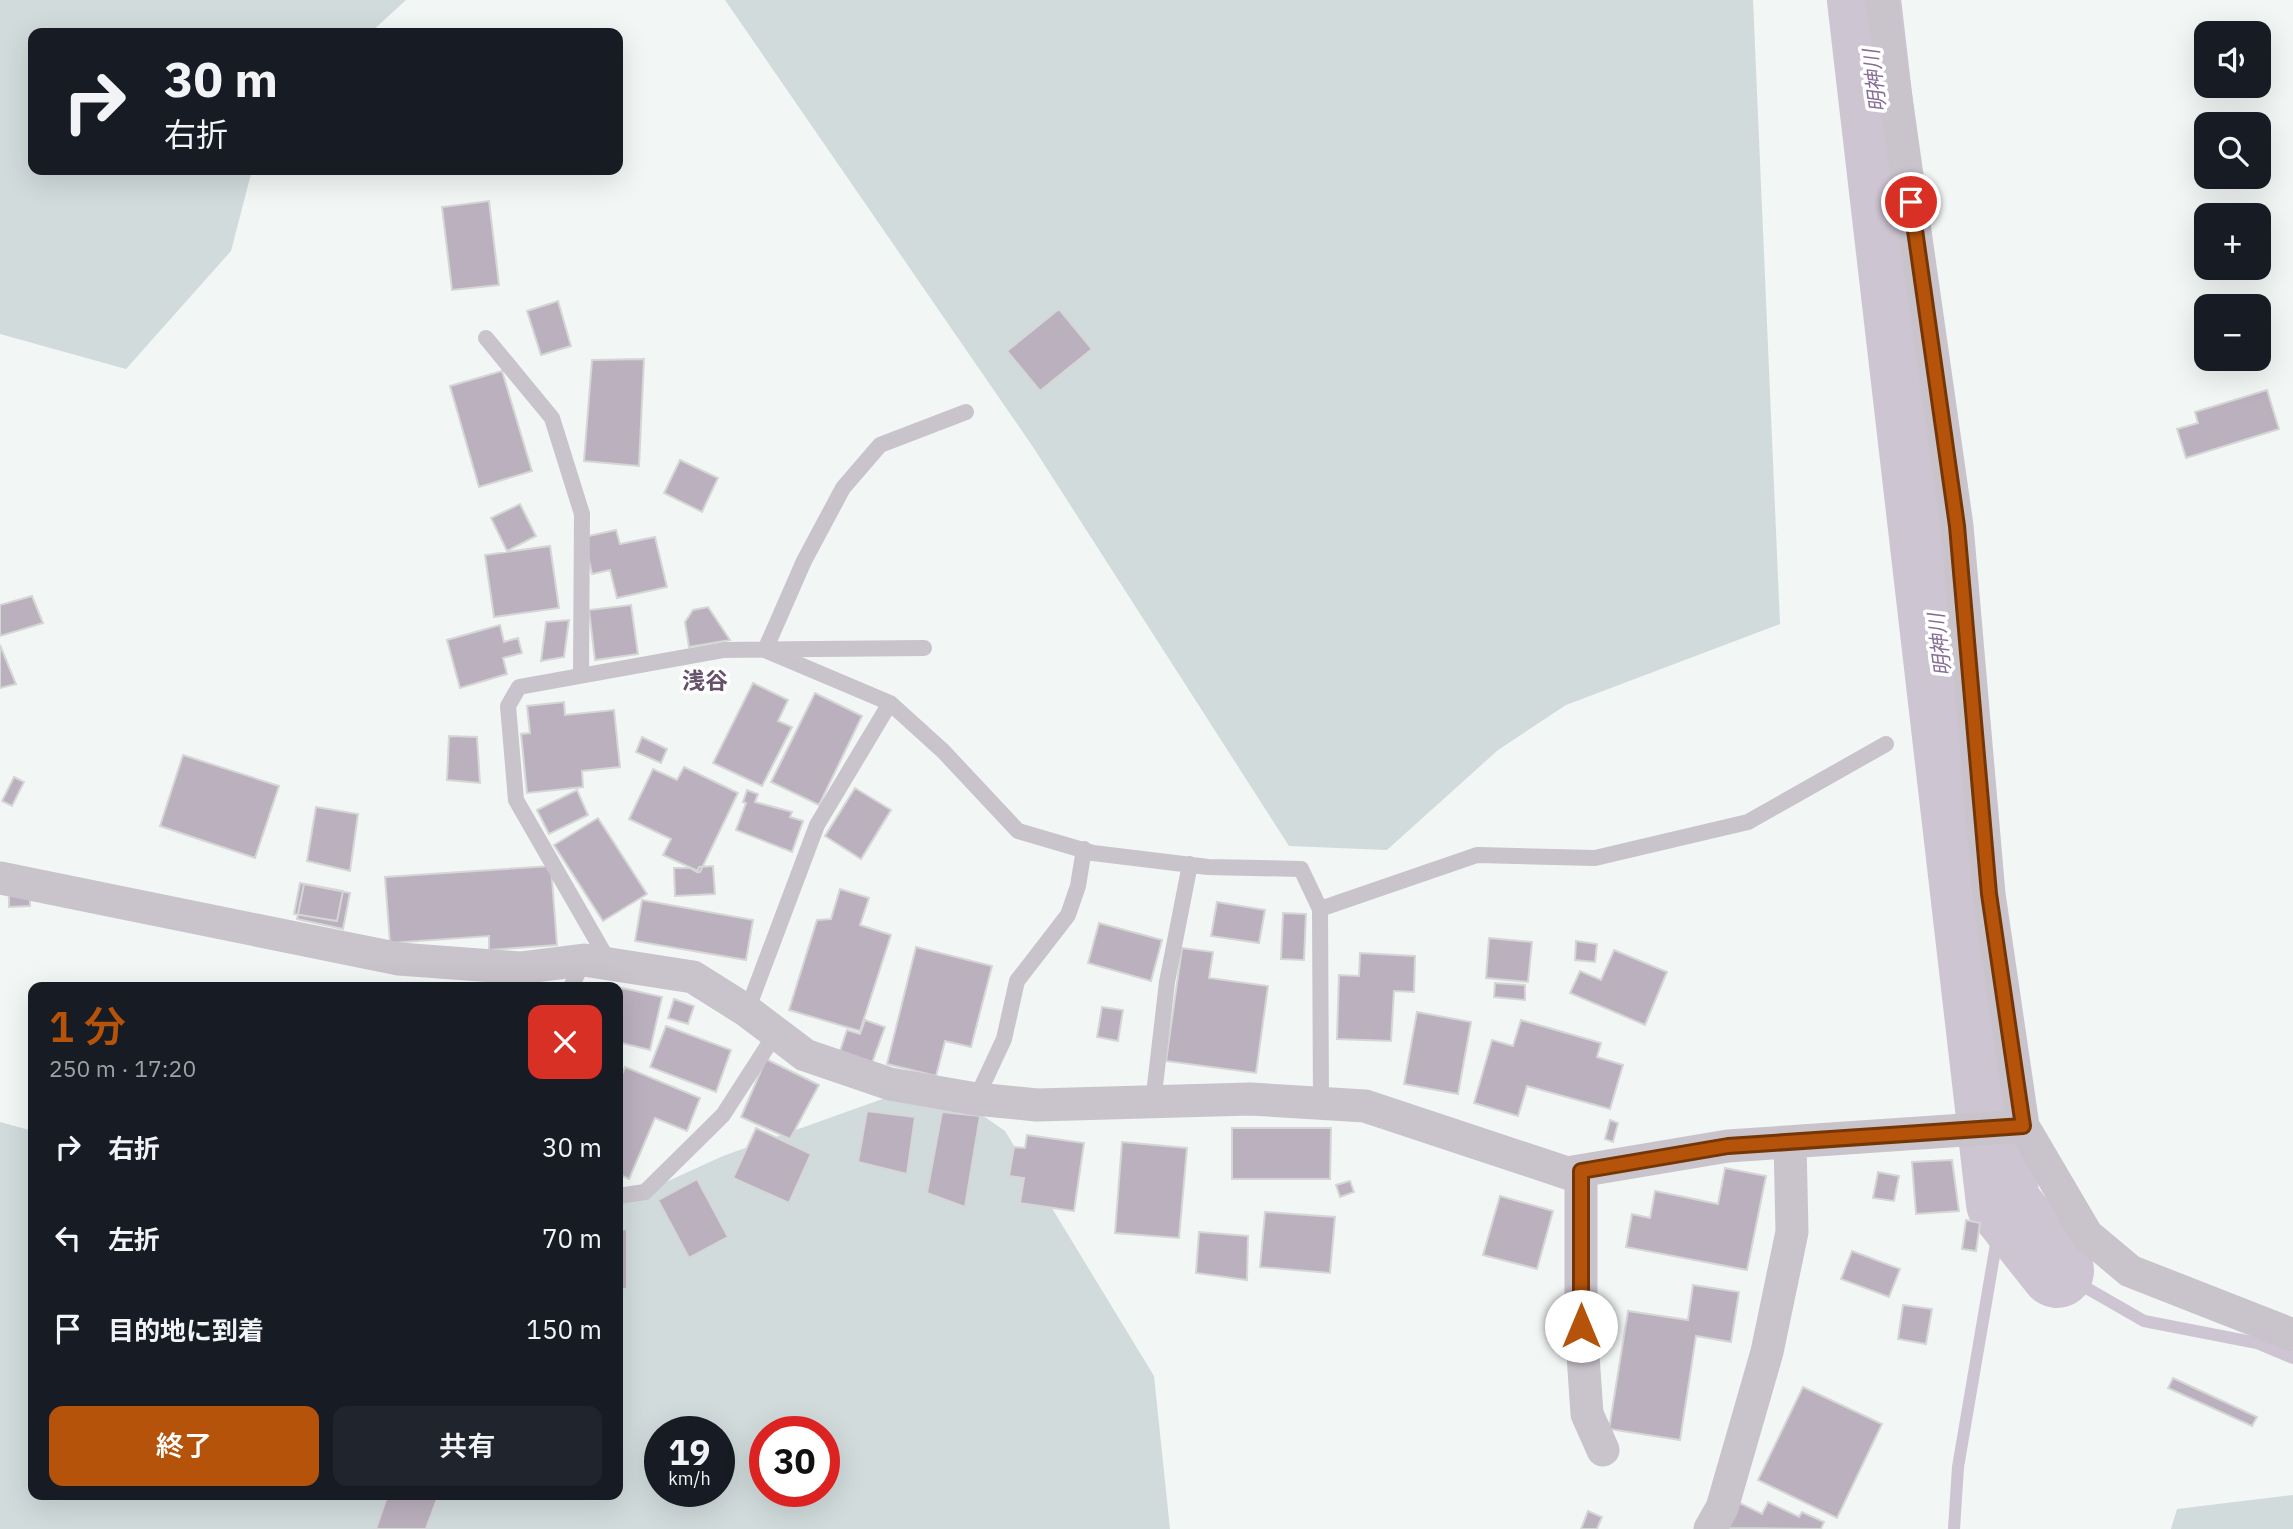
<!DOCTYPE html>
<html lang="ja">
<head>
<meta charset="utf-8">
<style>
  body { margin:0; font-family:"IBM Plex Sans","Noto Sans JP",sans-serif; background:#20242c; color:#f1f3f6; height:100vh; display:flex; flex-direction:column; font-size:26px; white-space:nowrap }
  * { box-sizing:border-box; margin:0 }
  p { font-size:23px; color:#9ea1a6 }
  .icon { flex:none; width:38px; height:38px; fill:none; stroke:currentColor; stroke-width:2; stroke-linecap:round; stroke-linejoin:round }
  .map { position:relative; flex:1; overflow:hidden }
  .panel { position:absolute; left:28px; top:982px; width:595px; height:518px; display:flex; flex-direction:column; background:#171b24; border-radius:14px; box-shadow:0 7px 28px #0002 }
  .panel>* { flex:none }
  .top-card { position:absolute; left:28px; top:28px; width:595px; height:147px; border-radius:14px; box-shadow:0 7px 28px #0002; background:#171b24; color:#f1f3f6; overflow:hidden }
  .buttons { position:absolute; left:2194px; top:21px; display:grid; gap:14px }
  .buttons a { display:grid; place-items:center; width:77px; height:77px; border-radius:14px; background:#171b24; box-shadow:0 7px 28px #0002; font-size:35px }
  .speed { position:absolute; left:644px; top:1416px; display:flex; gap:14px; font-size:35px; font-weight:700; text-align:center }
  .speed>* { display:grid; place-content:center; width:91px; height:91px; border-radius:50%; background:#171b24; box-shadow:0 7px 28px #0002; line-height:1 }
  .speed small { font-size:18px; font-weight:400 }
  .speed .limit { border:10px solid #d22; background:#fff; color:#111 }
  .pin { position:absolute; display:grid; place-items:center; width:60px; height:60px; color:#fff; margin:-30px; border:4px solid #fff; border-radius:50%; box-shadow:0 2px 7px #0007 }
  .me { position:absolute; width:77px; margin:-38px; rotate:0deg; stroke-linejoin:round; filter:drop-shadow(0 0 5px #0008) }
  .turn { display:flex; align-items:center; gap:24px; height:147px; padding:0 21px; font-size:32px }
  .turn .icon { width:91px; height:91px; stroke-width:2.5 }
  .turn b { display:block; font-size:49px; line-height:60px }
  .round { display:grid; place-items:center; flex:none; width:74px; height:74px; border-radius:14px; background:#20242c }
  .overview { display:flex; align-items:center; justify-content:space-between; height:119px; padding:0 21px }
  h1 { font-size:42px; font-weight:600; line-height:52px; color:#b45309 }
  .cta { display:flex; gap:14px; margin-top:auto; padding:14px 21px }
  .cta a { flex:1; height:80px; border-radius:14px; background:#b45309; color:#fff; font-size:28px; font-weight:600; line-height:80px; text-align:center }
  .cta a+a { background:#20242c; color:#f1f3f6 }
  ul { padding:0; list-style:none }
  li { display:flex; align-items:center; gap:21px; height:91px; padding:0 21px }
  li div { flex:1 }
  li b { display:block; font-size:26px }
  li em { font-style:normal }
  .map>svg:first-child { display:block }
  .green { fill:#d1dbdb; fill-rule:evenodd }
  .lines { fill:none; stroke-linecap:round; stroke-linejoin:round }
  .stream { stroke:#cdc5d2; stroke-width:12 }
  .river { stroke:#cdc5d2; stroke-width:74 }
  .building { fill:#bbb0be; stroke:#d5d7d6; stroke-width:2 }
  .service { stroke:#c9c3cb; stroke-width:16 }
  .minor { stroke:#c9c3cb; stroke-width:33 }
  .route-casing { stroke:#753606; stroke-width:18 }
  .route { stroke:#b45309; stroke-width:12 }
  .labels { text-anchor:middle; dominant-baseline:central; stroke-width:7; stroke-linejoin:round; paint-order:stroke }
  .water-label { font-size:21px; font-style:italic; fill:#886c98; stroke:#fff }
  .quarter-label { font-size:23px; font-weight:bold; fill:#65516a; stroke:#fff }
</style>
</head>
<body>
<div class="map">
<svg width="2293" height="1529" viewBox="0 0 2293 1529">
  <rect width="100%" height="100%" fill="#f2f6f4"/>
  <path class="green" d="M 0,0 L 406,0 L 370,33 L 33,33 L 33,170 L 252,170 L 231,251 L 126,369 L 0,334 Z
    M 725,0 L 1753,0 L 1780,624 L 1566,705 L 1498,750 L 1387,850 L 1289,846 L 1033,447 Z
    M 933,1081 L 1005,1131 L 1154,1376 L 1170,1529 L 0,1529 L 0,1122 L 33,1131 L 33,1494 L 618,1494 L 618,1204 L 723,1156 ZM 660,1432 L 719,1432 L 719,1491 L 660,1491 ZM 765,1432 L 824,1432 L 824,1491 L 765,1491 Z
    M 2293,1495 L 2293,1529 L 2171,1529 L 2177,1509 Z"/>
  <g class="lines">
    <path class="stream" d="M 2057,1271 L 2144,1321 L 2257,1343 L 2293,1358
      M 1954,1529 L 1958,1467 L 2003,1203"/>
    <path class="river" d="M 1864,0 L 2003,1203 L 2057,1271"/>
  </g>
  <path class="building" d="M 489,201 L 499,285 L 452,290 L 442,207 Z
    M 558,301 L 571,346 L 541,355 L 527,311 Z
    M 1059,309 L 1092,349 L 1040,391 L 1007,351 Z
    M 644,359 L 639,466 L 584,461 L 592,360 Z
    M 502,371 L 532,471 L 479,487 L 450,386 Z
    M 2267,390 L 2279,429 L 2186,458 L 2177,429 L 2198,423 L 2195,412 Z
    M 680,460 L 718,478 L 702,512 L 664,493 Z
    M 520,504 L 536,536 L 507,551 L 491,518 Z
    M 616,530 L 620,544 L 655,537 L 667,587 L 617,598 L 610,570 L 592,574 L 584,537 Z
    M 550,546 L 559,608 L 494,617 L 485,555 Z
    M 32,596 L 43,623 L 0,636 L 0,605 Z
    M 631,605 L 638,654 L 595,660 L 589,610 Z
    M 708,607 L 730,640 L 689,647 L 685,622 L 693,610 Z
    M 569,620 L 564,657 L 541,661 L 546,622 Z
    M 500,625 L 504,642 L 518,638 L 522,653 L 503,658 L 507,674 L 460,688 L 447,640 Z
    M 0,645 L 16,684 L 0,688 Z
    M 753,683 L 788,700 L 778,721 L 792,727 L 762,786 L 713,763 Z
    M 815,693 L 862,716 L 819,805 L 771,782 Z
    M 564,702 L 565,715 L 614,710 L 620,767 L 582,771 L 583,787 L 527,793 L 521,734 L 530,733 L 527,706 Z
    M 449,736 L 477,737 L 480,783 L 447,780 Z
    M 642,737 L 667,749 L 661,763 L 636,752 Z
    M 183,755 L 279,786 L 255,858 L 160,826 Z
    M 684,767 L 738,793 L 700,872 L 663,855 L 671,839 L 629,819 L 653,769 L 677,780 Z
    M 14,777 L 24,782 L 12,806 L 2,801 Z
    M 855,788 L 891,810 L 861,859 L 825,836 Z
    M 577,790 L 588,815 L 549,834 L 537,810 Z
    M 747,790 L 758,794 L 755,802 L 792,812 L 790,817 L 803,821 L 792,852 L 736,830 L 746,803 L 743,802 Z
    M 316,807 L 358,814 L 350,871 L 307,861 Z
    M 598,818 L 647,894 L 603,921 L 554,845 Z
    M 551,866 L 557,945 L 489,950 L 489,936 L 390,943 L 385,877 Z
    M 713,866 L 715,894 L 675,896 L 674,868 L 690,868 L 697,872 L 699,867 Z
    M 300,883 L 343,891 L 337,921 L 294,914 Z
    M 304,884 L 350,893 L 343,929 L 297,919 Z
    M 840,889 L 869,898 L 860,925 L 891,935 L 860,1031 L 789,1010 L 817,920 L 831,919 Z
    M 30,895 L 30,906 L 9,907 L 9,896 Z
    M 642,900 L 753,920 L 746,960 L 635,941 Z
    M 1217,902 L 1265,910 L 1259,943 L 1211,936 Z
    M 1283,913 L 1306,914 L 1304,960 L 1281,959 Z
    M 1099,923 L 1162,940 L 1151,981 L 1088,963 Z
    M 1489,938 L 1532,942 L 1528,982 L 1486,978 Z
    M 1576,941 L 1597,944 L 1595,962 L 1575,960 Z
    M 916,947 L 992,966 L 971,1047 L 945,1041 L 936,1076 L 887,1064 Z
    M 1182,948 L 1213,952 L 1209,978 L 1268,986 L 1256,1073 L 1166,1061 Z
    M 1614,950 L 1667,972 L 1645,1025 L 1570,993 L 1580,971 L 1601,980 Z
    M 1360,953 L 1415,956 L 1414,992 L 1394,991 L 1391,1041 L 1337,1039 L 1339,975 L 1359,976 Z
    M 1495,983 L 1525,985 L 1525,1000 L 1494,997 Z
    M 618,987 L 662,997 L 650,1050 L 618,1042 Z
    M 674,999 L 694,1006 L 688,1024 L 668,1018 Z
    M 1102,1007 L 1123,1010 L 1118,1041 L 1097,1037 Z
    M 1417,1012 L 1471,1022 L 1458,1094 L 1404,1084 Z
    M 865,1020 L 885,1027 L 872,1063 L 840,1051 L 847,1030 L 860,1034 Z
    M 1521,1020 L 1601,1043 L 1597,1057 L 1623,1065 L 1610,1109 L 1527,1086 L 1518,1116 L 1474,1103 L 1492,1040 L 1513,1046 Z
    M 666,1026 L 731,1050 L 716,1092 L 650,1067 Z
    M 766,1059 L 819,1085 L 790,1139 L 741,1117 Z
    M 625,1067 L 700,1098 L 687,1131 L 655,1118 L 629,1179 L 618,1174 L 618,1083 Z
    M 867,1111 L 915,1117 L 907,1174 L 858,1162 Z
    M 942,1112 L 980,1116 L 965,1207 L 927,1193 Z
    M 1610,1120 L 1618,1123 L 1613,1142 L 1605,1139 Z
    M 756,1128 L 811,1154 L 789,1203 L 733,1178 Z
    M 1232,1128 L 1331,1128 L 1330,1179 L 1232,1179 Z
    M 1027,1135 L 1084,1143 L 1074,1211 L 1020,1203 L 1024,1178 L 1009,1176 L 1014,1147 L 1025,1148 Z
    M 1122,1142 L 1187,1148 L 1179,1238 L 1115,1233 Z
    M 1952,1160 L 1959,1211 L 1916,1214 L 1912,1162 Z
    M 1725,1168 L 1766,1176 L 1747,1270 L 1626,1247 L 1632,1214 L 1650,1218 L 1655,1191 L 1718,1204 Z
    M 1878,1172 L 1899,1176 L 1894,1201 L 1873,1198 Z
    M 697,1179 L 728,1237 L 689,1258 L 658,1200 Z
    M 1350,1181 L 1354,1192 L 1340,1197 L 1336,1185 Z
    M 1500,1196 L 1553,1211 L 1537,1269 L 1483,1255 Z
    M 1265,1212 L 1335,1217 L 1330,1273 L 1260,1267 Z
    M 1966,1220 L 1980,1223 L 1976,1251 L 1962,1249 Z
    M 627,1229 L 627,1289 L 618,1289 L 618,1230 Z
    M 1199,1232 L 1248,1236 L 1247,1280 L 1196,1273 Z
    M 1852,1251 L 1900,1269 L 1889,1297 L 1841,1279 Z
    M 1693,1285 L 1739,1292 L 1731,1342 L 1696,1336 L 1680,1440 L 1609,1429 L 1628,1311 L 1688,1320 Z
    M 1903,1305 L 1932,1309 L 1926,1344 L 1898,1339 Z
    M 2173,1378 L 2257,1417 L 2252,1426 L 2168,1388 Z
    M 1803,1387 L 1882,1424 L 1837,1518 L 1758,1480 Z
    M 388,1494 L 422,1494 L 437,1499 L 426,1529 L 376,1529 Z
    M 1768,1502 L 1799,1517 L 1802,1512 L 1824,1522 L 1821,1529 L 1728,1528 L 1740,1503 L 1762,1514 Z
    M 1588,1511 L 1602,1517 L 1597,1529 L 1581,1529 Z"/>
  <g class="lines">
    <path class="service" d="M 486,338 L 552,418 L 582,514 L 581,675
      M 966,412 L 880,445 L 843,488 L 804,561 L 765,650 L 890,703 L 943,751 L 1018,831 L 1093,853 L 1208,867 L 1301,869 L 1320,909
      M 609,962 L 516,800 L 508,706 L 519,687 L 724,650 L 924,648
      M 571,987 L 584,960
      M 747,1011 L 817,825 L 890,703
      M 976,1099 L 1004,1039 L 1017,981 L 1068,915 L 1078,886 L 1084,849
      M 1153,1103 L 1167,982 L 1190,864
      M 1321,1104 L 1320,909 L 1477,855 L 1595,858 L 1748,822 L 1886,744
      M 618,1196 L 645,1192 L 723,1115 L 776,1033"/>
    <path class="minor" d="M 1882,0 L 1957,526 L 1989,894 L 2023,1126 L 2087,1235 L 2130,1271 L 2293,1335
      M 0,878 L 399,959 L 520,968 L 584,960 L 693,977 L 747,1011 L 805,1055 L 890,1084 L 976,1099 L 1037,1105 L 1250,1099 L 1365,1106 L 1567,1173 L 1728,1146 L 2023,1126
      M 1581,1171 L 1581,1326 L 1587,1414 L 1603,1450
      M 1710,1529 L 1722,1508 L 1767,1352 L 1792,1232 L 1790,1142"/>
  </g>
  <g class="lines">
    <g class="route-casing">
      <path id="route" d="M 1581,1326 L 1581,1171 L 1728,1146 L 2023,1126 L 1989,894 L 1957,526 L 1911,202"/>
    </g>
    <use href="#route" class="route"/>
  </g>
  <g class="labels">
    <g class="water-label">
      <text transform="translate(1874 81) rotate(-97)">明神川</text>
      <text transform="translate(1939 645) rotate(-97)">明神川</text>
    </g>
    <g class="quarter-label">
      <text x="705" y="680">浅谷</text>
    </g>
  </g>
</svg>
<div class="buttons">
<a><svg class="icon" aria-label="sound" viewBox="0 0 24 24"><path d="M4 9h4l5-4v14l-5-4H4zM17 9q2 3 0 6"/></svg></a>
<a><svg class="icon" aria-label="search" viewBox="0 0 24 24"><circle cx="10" cy="10" r="6"/><path d="M15 15l6 6"/></svg></a>
<a>+</a>
<a>−</a>
</div>
<div class="speed"><div>19<small>km/h</small></div><div class="limit">30</div></div>
<div class="pin" style="left:1911px;top:202px;background:#d93025"><svg class="icon" aria-label="arrive" viewBox="0 0 24 24"><path d="M6 21V4h12l-3 4 3 4H6"/></svg></div>
<svg class="me" style="left:1581px;top:1326px" viewBox="-20 -20 40 40"><circle r="19" fill="#fff"/><path d="M0-13L10 11 0 6-10 11z" fill="#b45309"/></svg>
<div class="top-card">
<div class="turn"><svg class="icon" aria-label="right" viewBox="0 0 24 24"><path d="M7 20v-9h11M14 6l5 5-5 5"/></svg><div><b>30 m</b>右折</div></div>
</div>
<section class="panel">
<div class="overview"><div><h1>1 分</h1><p>250 m · 17:20</p></div><a class="round" style="background:#d93025;color:#fff"><svg class="icon" aria-label="close" viewBox="0 0 24 24"><path d="M6 6l12 12M18 6L6 18"/></svg></a></div>
<ul>
<li><svg class="icon" aria-label="right" viewBox="0 0 24 24"><path d="M7 20v-9h11M14 6l5 5-5 5"/></svg><div><b>右折</b></div><em>30 m</em></li>
<li><svg class="icon" aria-label="left" viewBox="0 0 24 24"><path d="M17 20v-9H6M10 6l-5 5 5 5"/></svg><div><b>左折</b></div><em>70 m</em></li>
<li><svg class="icon" aria-label="arrive" viewBox="0 0 24 24"><path d="M6 21V4h12l-3 4 3 4H6"/></svg><div><b>目的地に到着</b></div><em>150 m</em></li>
</ul>
<div class="cta"><a>終了</a><a>共有</a></div>
</section>
</div>
</body>
</html>
